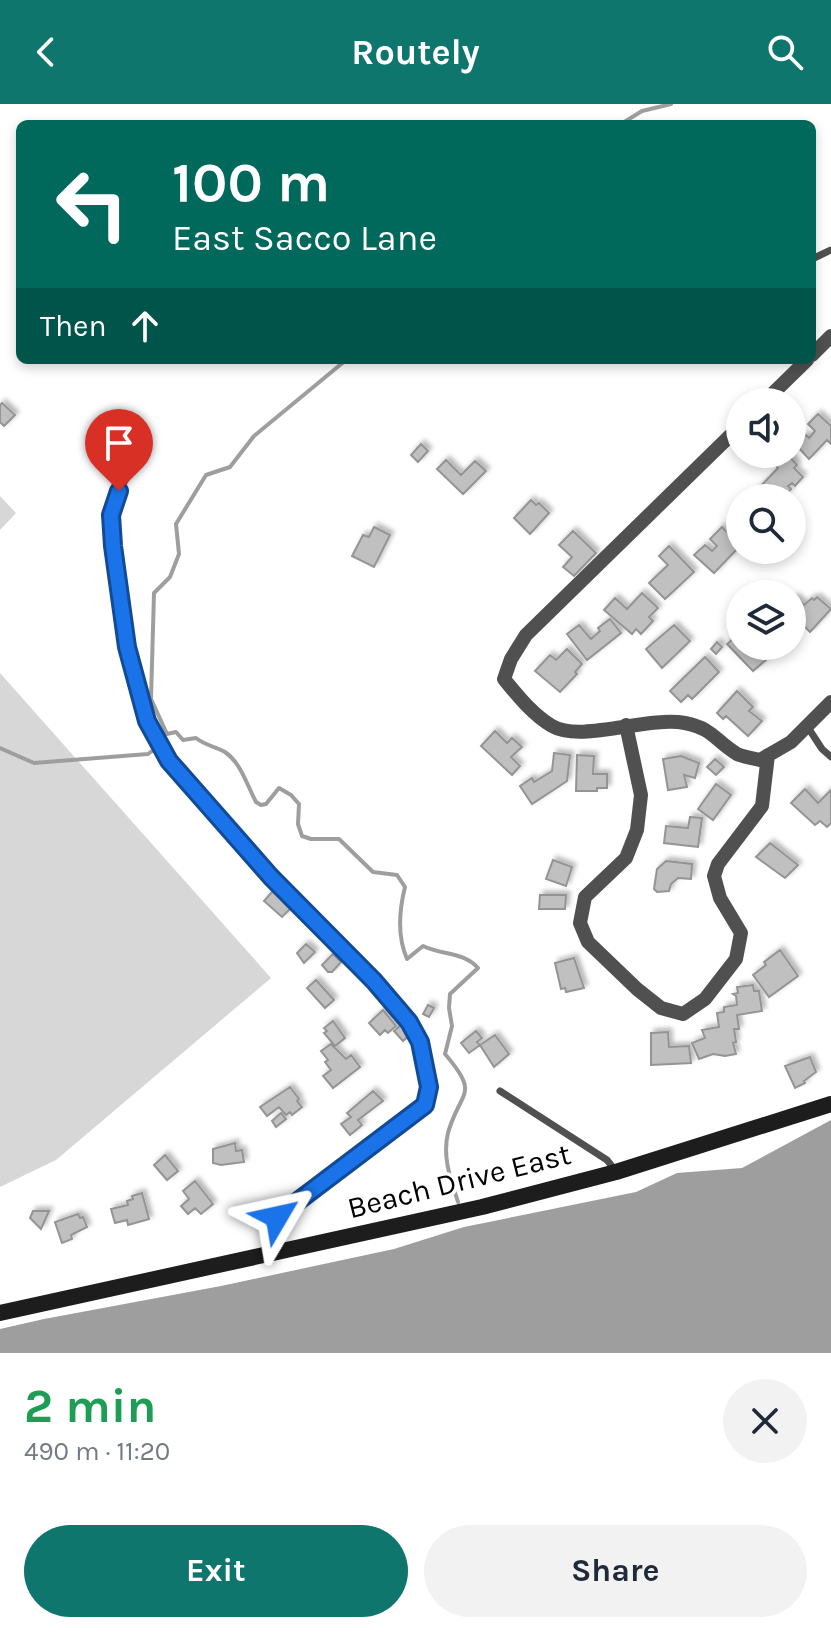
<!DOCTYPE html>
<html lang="en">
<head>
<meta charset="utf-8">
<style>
  body { margin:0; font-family:Karla,sans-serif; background:#f2f2f3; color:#1f2937; height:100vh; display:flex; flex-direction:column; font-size:30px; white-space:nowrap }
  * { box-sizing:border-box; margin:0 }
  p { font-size:26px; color:#747a83 }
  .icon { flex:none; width:44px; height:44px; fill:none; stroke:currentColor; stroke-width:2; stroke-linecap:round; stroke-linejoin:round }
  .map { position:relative; height:1249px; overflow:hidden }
  .side { display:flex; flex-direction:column; background:#fff; flex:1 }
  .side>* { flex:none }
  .top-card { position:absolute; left:16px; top:16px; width:800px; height:244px; border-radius:12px; box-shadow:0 4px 12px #0003; background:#00695c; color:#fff; overflow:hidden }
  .controls { position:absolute; left:726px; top:284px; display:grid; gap:16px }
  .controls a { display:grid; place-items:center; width:80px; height:80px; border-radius:50%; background:#fff; box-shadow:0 4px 12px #0003; font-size:40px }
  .pin { position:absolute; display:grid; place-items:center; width:68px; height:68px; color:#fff; margin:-82px -34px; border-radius:50% 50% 50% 0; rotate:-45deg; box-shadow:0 0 8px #0007 }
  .pin .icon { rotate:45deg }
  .me { position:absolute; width:88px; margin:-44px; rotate:54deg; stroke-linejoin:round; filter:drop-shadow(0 0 6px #0008) }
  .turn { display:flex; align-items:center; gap:28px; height:168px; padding:0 24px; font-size:36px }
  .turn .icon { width:104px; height:104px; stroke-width:2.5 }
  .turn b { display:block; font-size:56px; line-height:68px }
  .then { display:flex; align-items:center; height:76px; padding:0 24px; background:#0003; gap:16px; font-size:30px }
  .round { display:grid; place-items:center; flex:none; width:84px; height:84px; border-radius:42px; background:#f2f2f3 }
  .headline { display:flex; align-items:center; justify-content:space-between; height:136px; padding:0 24px }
  h1 { font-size:48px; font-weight:700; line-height:60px; color:#1e9e55 }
  .button { display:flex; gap:16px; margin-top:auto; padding:16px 24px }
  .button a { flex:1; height:92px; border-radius:48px; background:#0f766e; color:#fff; font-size:32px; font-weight:700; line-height:92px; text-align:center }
  .button a+a { background:#f2f2f3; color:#1f2937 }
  header { display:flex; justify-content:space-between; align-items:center; height:104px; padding:0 24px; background:#0f766e; color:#fff; font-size:36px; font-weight:700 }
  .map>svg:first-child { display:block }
  .green { fill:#d7d7d7 }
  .water { fill:#9e9e9e }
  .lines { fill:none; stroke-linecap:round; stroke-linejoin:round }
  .stream { stroke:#9e9e9e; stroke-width:4 }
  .building { fill:#c0c0c0; stroke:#949494; stroke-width:2; filter:url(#shadow) }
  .service { stroke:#505050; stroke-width:7 }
  .minor { stroke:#505050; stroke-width:14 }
  .secondary { stroke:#1d1d1d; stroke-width:16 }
  .route-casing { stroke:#114b97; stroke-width:20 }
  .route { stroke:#1a73e8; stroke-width:14 }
  .labels { text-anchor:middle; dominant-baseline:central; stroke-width:7; stroke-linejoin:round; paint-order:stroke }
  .street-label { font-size:30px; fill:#000; stroke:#fff }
</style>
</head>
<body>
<header><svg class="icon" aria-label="back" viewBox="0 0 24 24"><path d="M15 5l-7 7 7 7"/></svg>Routely<svg class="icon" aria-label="search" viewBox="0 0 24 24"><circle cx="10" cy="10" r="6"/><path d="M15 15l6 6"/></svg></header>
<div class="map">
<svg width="831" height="1249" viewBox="0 0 831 1249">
  <defs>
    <filter id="shadow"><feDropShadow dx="3.5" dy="-3.5" stdDeviation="2" flood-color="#0004"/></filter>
  </defs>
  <rect width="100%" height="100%" fill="#fff"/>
  <path class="green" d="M 0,392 L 16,409 L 0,426 Z
    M 0,569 L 271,874 L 56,1056 L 0,1083 Z"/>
  <path class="water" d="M 831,1016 L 831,1249 L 0,1249 L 0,1225 L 44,1215 L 221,1182 L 394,1145 L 464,1123 L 636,1088 L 677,1069 L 742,1064 Z"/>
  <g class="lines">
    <path class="stream" d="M 621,20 L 642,7 L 671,0
      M 167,630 L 176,628 L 183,636 L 196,634 C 206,642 215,642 225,648 C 241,659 247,681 256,698 L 261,701 L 266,700 L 279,684 L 291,691 L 299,700 L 298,720 L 302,732 L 311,735 L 339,735 L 373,768 L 397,771 L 405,783 C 399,807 397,832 407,855 L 423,842 C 441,851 464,848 478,864 L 450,890 L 449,904 L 452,922 L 445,950 C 481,992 460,986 448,1029 C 442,1053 451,1076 458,1098
      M 167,630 L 151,595 L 154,489 L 170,473 L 179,450 L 176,420 L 206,371 L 230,363 L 254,332 L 346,256
      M 0,644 L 34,659 L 148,650 L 156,644"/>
  </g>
  <path class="building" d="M 2,299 L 15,311 L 4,322 L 0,318 L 0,301 Z
    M 818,310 L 831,322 L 831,340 L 827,336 L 809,355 L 796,341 L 806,331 L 809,334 L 815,327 L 808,320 Z
    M 421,340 L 428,347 L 418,358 L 411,351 Z
    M 778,350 L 787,350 L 797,361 L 794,364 L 803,373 L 795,382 L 792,379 L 788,382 L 791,385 L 783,394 L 779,392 L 761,394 L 755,388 L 778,364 L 771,357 Z
    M 446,356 L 461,371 L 475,357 L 486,367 L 463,390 L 437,365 Z
    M 531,396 L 536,401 L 539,399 L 549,409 L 530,430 L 514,414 Z
    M 374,423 L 390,431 L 374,463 L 352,452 L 363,431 L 369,433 Z
    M 722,423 L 740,442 L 714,469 L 694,451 L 705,441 L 712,447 L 717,442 L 710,435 Z
    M 573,427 L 596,449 L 574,472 L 563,463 L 572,453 L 559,441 Z
    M 669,442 L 694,468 L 665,495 L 649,479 L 668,461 L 659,452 Z
    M 642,489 L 658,504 L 649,513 L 653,517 L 641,530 L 636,525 L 632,530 L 604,506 L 615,494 L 627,505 Z
    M 795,493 L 804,501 L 812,494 L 814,496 L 817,493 L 831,505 L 810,528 L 792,510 L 792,497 Z
    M 610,515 L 621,529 L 587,556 L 567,530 L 579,521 L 591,535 L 600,527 L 598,524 Z
    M 674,521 L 690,537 L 662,564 L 646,545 Z
    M 740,529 L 740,542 L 782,542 L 753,567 L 727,540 Z
    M 717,538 L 722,543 L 716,550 L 711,545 Z
    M 567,545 L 582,560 L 575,568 L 577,570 L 560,588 L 535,567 L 550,551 L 556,556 Z
    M 705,553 L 719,568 L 692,595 L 688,591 L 681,598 L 670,587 Z
    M 737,587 L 753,603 L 749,607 L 762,617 L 748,632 L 726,612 L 723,615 L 717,609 Z
    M 495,627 L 507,639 L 512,634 L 522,643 L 511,653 L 520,662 L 512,671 L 481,642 Z
    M 554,649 L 570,651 L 567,677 L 532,700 L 520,682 L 532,674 L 534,678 L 552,667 Z
    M 577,651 L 594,652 L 593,670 L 607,670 L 607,684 L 597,684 L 597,687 L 576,687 Z
    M 681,652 L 699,659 L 695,674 L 684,671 L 687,683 L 668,686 L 663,655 Z
    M 715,655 L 724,663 L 716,671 L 707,663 Z
    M 716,680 L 731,691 L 713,716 L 698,705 Z
    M 805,685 L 818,699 L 831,686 L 831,719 L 827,723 L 820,717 L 815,721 L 791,699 Z
    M 690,713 L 702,714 L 698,743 L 664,739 L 666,722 L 688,724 Z
    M 770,739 L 798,761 L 785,774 L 756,753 Z
    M 553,756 L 572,763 L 566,782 L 546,775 Z
    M 666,757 L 692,760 L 691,775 L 678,774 L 671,780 L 669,787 L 657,788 L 654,785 L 657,765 Z
    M 273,787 L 291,804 L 282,813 L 264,797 Z
    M 540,791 L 566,791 L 565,805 L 539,805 Z
    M 306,840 L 315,848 L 304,859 L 297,849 Z
    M 780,846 L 798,872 L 769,893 L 753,871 L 766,861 L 764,858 Z
    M 333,850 L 341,858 L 332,868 L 328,868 L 322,861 Z
    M 574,854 L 584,884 L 566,888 L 565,884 L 561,885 L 555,859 Z
    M 316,876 L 334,896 L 325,904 L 307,884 Z
    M 753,881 L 754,887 L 759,887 L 762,907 L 737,911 L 739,925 L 734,925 L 736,938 L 733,939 L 736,950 L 725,952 L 713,950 L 699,955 L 692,939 L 705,934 L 702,926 L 719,923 L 717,909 L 724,908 L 724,903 L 737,901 L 736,892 L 733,890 L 738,889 L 737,883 Z
    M 428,901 L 434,904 L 429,913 L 423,910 Z
    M 383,906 L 396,922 L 388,929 L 385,926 L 380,931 L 369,919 Z
    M 333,917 L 345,934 L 335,942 L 324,929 L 327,927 L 324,924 Z
    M 401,921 L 410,931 L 403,937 L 394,927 Z
    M 476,927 L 482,934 L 477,938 L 480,941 L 469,949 L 461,939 Z
    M 668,928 L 669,943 L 689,942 L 691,959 L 651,961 L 651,929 Z
    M 495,931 L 509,950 L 494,963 L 480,941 Z
    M 331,940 L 346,955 L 351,951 L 360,963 L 333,984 L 323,972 L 331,966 L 325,958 L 328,956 L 321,947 Z
    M 810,953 L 816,968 L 804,977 L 805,979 L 795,984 L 785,962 Z
    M 290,983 L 299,995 L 297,997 L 302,1003 L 292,1011 L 290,1008 L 286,1011 L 279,1003 L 267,1012 L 260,1003 Z
    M 373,987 L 383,997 L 358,1016 L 362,1021 L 350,1031 L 341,1020 L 351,1013 L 347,1009 Z
    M 281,1009 L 286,1015 L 276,1023 L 272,1017 Z
    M 235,1039 L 236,1047 L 242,1046 L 244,1058 L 221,1061 L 213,1059 L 213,1045 Z
    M 165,1051 L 178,1067 L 167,1076 L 154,1061 Z
    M 195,1077 L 213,1100 L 201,1110 L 195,1104 L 188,1110 L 181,1102 L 189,1095 L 183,1087 Z
    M 142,1089 L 149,1115 L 128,1121 L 127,1116 L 115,1119 L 111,1105 L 128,1101 L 127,1097 L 133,1095 L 132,1092 Z
    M 33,1107 L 49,1107 L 41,1125 L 30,1114 Z
    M 78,1110 L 80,1114 L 83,1113 L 87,1123 L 71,1131 L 72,1135 L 62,1139 L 55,1118 Z"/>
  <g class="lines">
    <path class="service" d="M 812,155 L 831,146
      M 139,352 L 119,387 L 111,411 L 113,442 L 127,543 L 147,617 L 169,657 L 271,773 L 374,877
      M 807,622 L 822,645 L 831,653
      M 500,987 L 607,1056 L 615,1066"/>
    <path class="minor" d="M 812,251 L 831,232
      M 764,298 L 807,256
      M 740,322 L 526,531 L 511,555 L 504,575 C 518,592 533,611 552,622 C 581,639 647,612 685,619 C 714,625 714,636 737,650 C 743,653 753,654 760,656 L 791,638 L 831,598
      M 626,621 L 641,691 L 637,726 L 626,754 L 585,793 L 580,819 L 588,838 L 637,885 L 661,904 L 683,910 L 705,895 L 736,855 L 741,829 L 720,794 L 714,772 L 718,760 L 762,702 L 768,651
      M 276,1149 L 274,1127 L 277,1113 L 420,1007 C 432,994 429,981 425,965 C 416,922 402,908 374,877"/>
    <path class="secondary" d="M 0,1209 L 482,1103 L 616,1068 L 831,1000"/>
  </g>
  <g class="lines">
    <g class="route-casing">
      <path id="route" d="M 119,387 L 111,411 L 113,442 L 127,543 L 147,617 L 169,657 L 271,773 L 374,877 L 409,918 L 420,938 L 429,983 L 425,1001 L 277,1113"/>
    </g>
    <use href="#route" class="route"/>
  </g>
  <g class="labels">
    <g class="street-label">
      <text transform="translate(459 1077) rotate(-14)">Beach Drive East</text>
    </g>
  </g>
</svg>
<div class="controls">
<a><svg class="icon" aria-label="sound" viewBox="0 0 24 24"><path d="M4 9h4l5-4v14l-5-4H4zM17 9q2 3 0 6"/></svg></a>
<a><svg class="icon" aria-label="search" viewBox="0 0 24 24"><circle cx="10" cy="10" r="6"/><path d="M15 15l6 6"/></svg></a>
<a><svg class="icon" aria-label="layers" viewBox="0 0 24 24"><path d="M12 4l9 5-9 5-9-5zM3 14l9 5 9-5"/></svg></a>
</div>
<div class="pin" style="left:119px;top:387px;background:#d93025"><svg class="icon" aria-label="arrive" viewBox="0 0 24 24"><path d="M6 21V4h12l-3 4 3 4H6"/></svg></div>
<svg class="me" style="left:277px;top:1113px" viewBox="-20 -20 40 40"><path d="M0-17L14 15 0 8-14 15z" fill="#1a73e8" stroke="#fff" stroke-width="4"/></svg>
<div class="top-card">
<div class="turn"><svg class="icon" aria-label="left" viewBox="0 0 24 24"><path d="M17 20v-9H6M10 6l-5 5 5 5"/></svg><div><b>100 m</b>East Sacco Lane</div></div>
<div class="then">Then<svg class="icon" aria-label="ahead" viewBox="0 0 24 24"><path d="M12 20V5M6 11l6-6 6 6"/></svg></div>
</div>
</div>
<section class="side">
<div class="headline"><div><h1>2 min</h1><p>490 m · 11:20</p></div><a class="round"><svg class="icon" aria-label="close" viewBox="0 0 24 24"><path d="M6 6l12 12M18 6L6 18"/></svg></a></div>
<div class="button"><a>Exit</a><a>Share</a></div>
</section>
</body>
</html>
